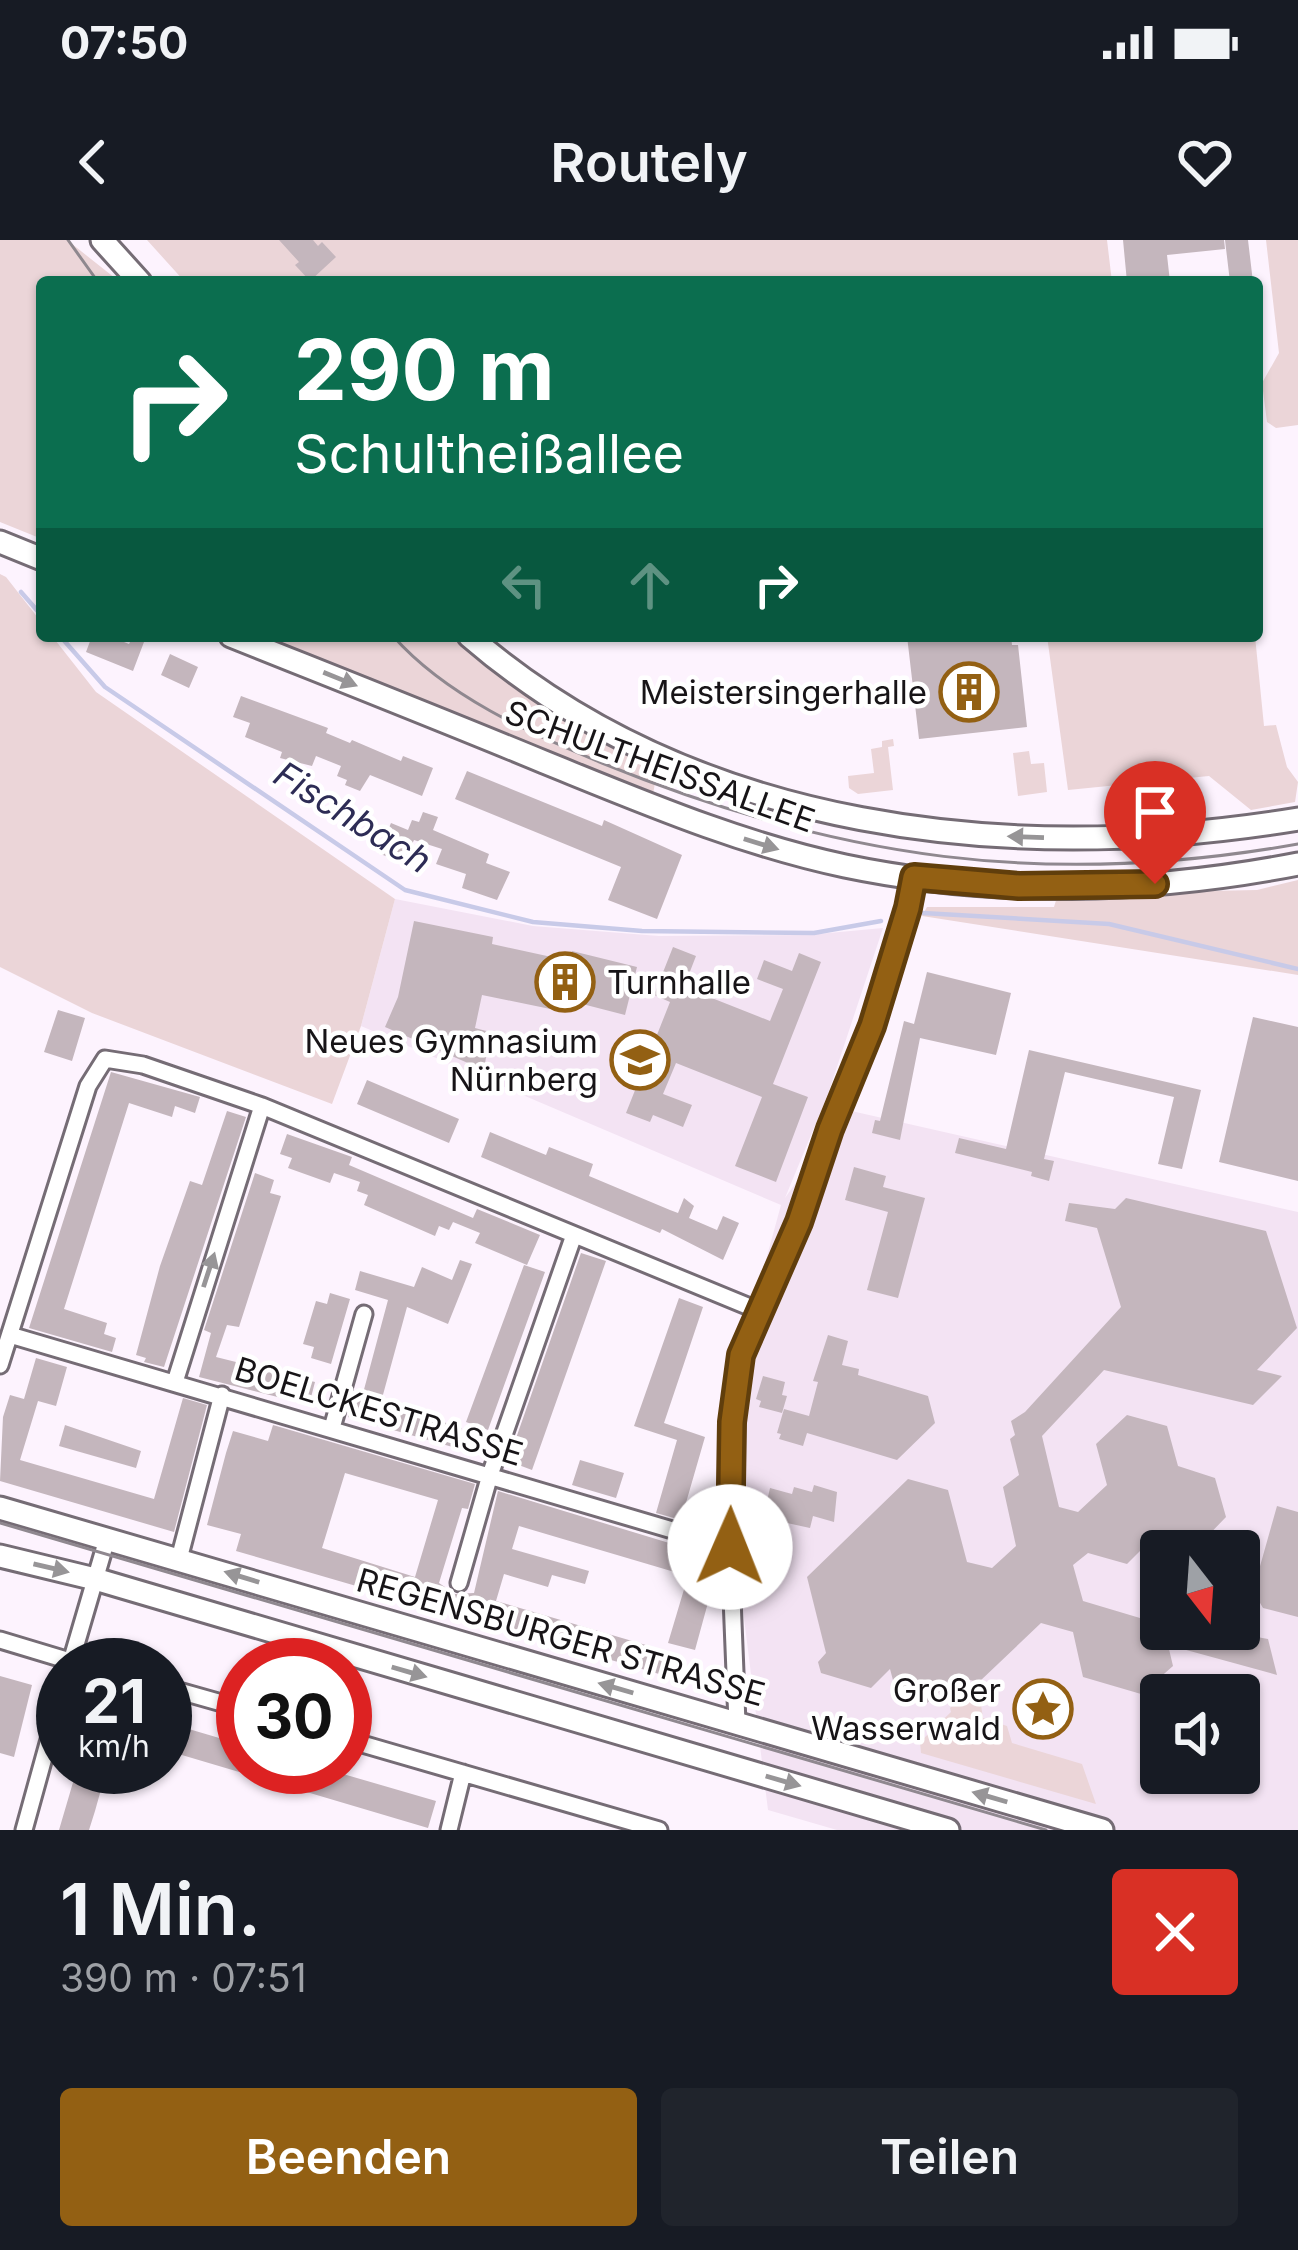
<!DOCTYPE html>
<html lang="de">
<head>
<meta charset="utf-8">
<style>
  body { margin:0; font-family:Inter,sans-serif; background:#20242c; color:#f1f3f6; height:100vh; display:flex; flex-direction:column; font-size:45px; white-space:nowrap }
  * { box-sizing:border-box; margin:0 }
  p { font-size:39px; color:#9ea1a6 }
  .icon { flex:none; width:66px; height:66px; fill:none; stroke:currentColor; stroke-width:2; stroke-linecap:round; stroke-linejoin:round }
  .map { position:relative; height:1590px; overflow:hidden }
  .side { display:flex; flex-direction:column; background:#171b24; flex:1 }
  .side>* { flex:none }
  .hud { position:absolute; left:36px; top:36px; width:1227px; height:366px; border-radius:12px; box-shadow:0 3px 9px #0004; background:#0b6e4f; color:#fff; overflow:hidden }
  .needle { width:78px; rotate:163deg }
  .tools { position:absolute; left:1140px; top:1290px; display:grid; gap:24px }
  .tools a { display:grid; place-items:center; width:120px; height:120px; border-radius:12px; background:#171b24; box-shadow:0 3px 9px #0004; font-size:60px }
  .speed { position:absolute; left:36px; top:1398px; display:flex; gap:24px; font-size:60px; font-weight:700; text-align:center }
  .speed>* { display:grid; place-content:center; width:156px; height:156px; border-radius:50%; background:#171b24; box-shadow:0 3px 9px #0004; line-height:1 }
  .speed small { font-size:30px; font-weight:400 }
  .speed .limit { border:18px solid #d22; background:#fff; color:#111 }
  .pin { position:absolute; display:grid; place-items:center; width:102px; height:102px; color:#fff; margin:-123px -51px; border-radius:50% 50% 50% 0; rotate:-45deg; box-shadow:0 0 12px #0007 }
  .pin .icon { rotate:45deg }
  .me { position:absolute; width:132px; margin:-66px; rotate:1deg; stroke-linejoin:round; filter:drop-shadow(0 0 9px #0008) }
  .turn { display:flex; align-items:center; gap:42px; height:252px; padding:0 60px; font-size:54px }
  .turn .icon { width:156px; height:156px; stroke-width:2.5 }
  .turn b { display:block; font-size:84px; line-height:102px }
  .lanes { display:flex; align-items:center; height:114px; padding:0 60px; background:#0003; justify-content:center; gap:60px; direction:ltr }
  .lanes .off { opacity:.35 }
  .round { display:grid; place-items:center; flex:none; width:126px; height:126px; border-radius:12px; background:#20242c }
  .head { display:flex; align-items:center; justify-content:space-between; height:204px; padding:0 60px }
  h1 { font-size:72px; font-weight:600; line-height:90px }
  .action { display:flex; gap:24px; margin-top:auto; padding:24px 60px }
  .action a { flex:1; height:138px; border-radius:12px; background:#936013; color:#fff; font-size:48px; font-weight:600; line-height:138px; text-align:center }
  .action a+a { background:#20242c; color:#f1f3f6 }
  .status { display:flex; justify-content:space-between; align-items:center; height:84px; padding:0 60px; background:#171b24; direction:ltr }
  .status svg { height:33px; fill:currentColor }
  header { display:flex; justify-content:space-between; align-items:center; height:156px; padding:0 60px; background:#171b24; font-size:54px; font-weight:600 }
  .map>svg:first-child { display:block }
  .built { fill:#f3e3f3; fill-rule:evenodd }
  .green { fill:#ebd5d8 }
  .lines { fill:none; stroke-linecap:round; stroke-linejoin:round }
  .stream { stroke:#c8cae8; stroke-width:4.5 }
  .building { fill:#c4b6bd; fill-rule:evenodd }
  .minor-casing { stroke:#756c75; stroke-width:21 }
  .secondary-casing { stroke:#756c75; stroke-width:27 }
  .minor { stroke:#fff; stroke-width:15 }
  .secondary { stroke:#fff; stroke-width:21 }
  .tram { stroke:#8f888f; stroke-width:3 }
  .oneway { fill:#979597 }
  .route-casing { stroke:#603e0c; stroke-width:30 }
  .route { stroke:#936013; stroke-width:21 }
  .labels { text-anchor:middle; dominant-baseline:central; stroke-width:9; stroke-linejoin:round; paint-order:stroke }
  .poi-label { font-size:33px; fill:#171417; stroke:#fff; text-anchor:end }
  .street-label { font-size:33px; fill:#171417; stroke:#fff }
  .water-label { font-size:36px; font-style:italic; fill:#2d2c55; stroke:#fff }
</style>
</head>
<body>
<div class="status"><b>07:50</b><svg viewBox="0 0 49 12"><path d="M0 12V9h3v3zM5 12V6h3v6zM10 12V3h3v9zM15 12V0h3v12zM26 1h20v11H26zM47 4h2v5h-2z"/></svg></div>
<header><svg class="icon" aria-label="back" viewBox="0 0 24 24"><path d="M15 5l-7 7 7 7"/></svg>Routely<svg class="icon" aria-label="heart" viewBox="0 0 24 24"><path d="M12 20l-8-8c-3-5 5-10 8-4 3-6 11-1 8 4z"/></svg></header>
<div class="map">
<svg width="1298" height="1590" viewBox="0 0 1298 1590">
  <rect width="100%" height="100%" fill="#fdf3fe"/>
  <path class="built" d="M 395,659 L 533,686 L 659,696 L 807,695 L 883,688 L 828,854 L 785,958 L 847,870 L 1298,972 L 1298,1590 L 837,1590 L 768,1570 L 738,1330 L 733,1163 L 747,1089 L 781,965 L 361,786 ZM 1161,1311 L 1239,1311 L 1239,1389 L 1161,1389 ZM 1161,1455 L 1239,1455 L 1239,1533 L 1161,1533 Z"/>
  <path class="green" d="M 0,0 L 67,0 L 120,42 L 42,42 L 42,299 L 0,282 Z
    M 147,0 L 1107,0 L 1112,42 L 185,42 Z
    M 1266,0 L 1298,0 L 1298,185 L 1276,188 L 1267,182 L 1262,143 L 1279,113 Z
    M 0,334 L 6,337 L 42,383 L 42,396 L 52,396 L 96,452 L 395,659 L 361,786 L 332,864 L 92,773 L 0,727 Z
    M 262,396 L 460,396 L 547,465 L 658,527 L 653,554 Z
    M 1047,396 L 1255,396 L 1264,486 L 1276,485 L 1287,527 L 1298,542 L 1295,562 L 1251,570 L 1209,536 L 1068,550 Z
    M 893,499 L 894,506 L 888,507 L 893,550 L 858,554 L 849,548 L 848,536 L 874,533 L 871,509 L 882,507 L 882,501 Z
    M 1029,511 L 1031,524 L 1044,523 L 1047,552 L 1018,556 L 1013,513 Z
    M 1298,640 L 1298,735 L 922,676 L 927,667 L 1054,667 L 1058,654 L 1257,650 Z
    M 959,1459 L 981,1465 L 983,1478 L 1007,1486 L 1012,1503 L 1082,1524 L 1096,1564 L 921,1513 L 920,1502 L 951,1472 L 950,1468 Z"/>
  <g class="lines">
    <path class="stream" d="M 21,352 L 42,376
      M 60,396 L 105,447 L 405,650 L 533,682 L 642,691 L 814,693 L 881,681
      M 923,673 L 1109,684 L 1298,729"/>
  </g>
  <path class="building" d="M 279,0 L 313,0 L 318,6 L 322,2 L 336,17 L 310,41 L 295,25 L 299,22 Z
    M 1123,0 L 1224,0 L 1225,9 L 1167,15 L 1170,42 L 1127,42 Z
    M 1225,0 L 1248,0 L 1253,42 L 1230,42 Z
    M 92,396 L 109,396 L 129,404 L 132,398 L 144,402 L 133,431 L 86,412 Z
    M 907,396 L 1011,396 L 1012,405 L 1018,405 L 1027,487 L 919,499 Z
    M 170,414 L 198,427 L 189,448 L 161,435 Z
    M 241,456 L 328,488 L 326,493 L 350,503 L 352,500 L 401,521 L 403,516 L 433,528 L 422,556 L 370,535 L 360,551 L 345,545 L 347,540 L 337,536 L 341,526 L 316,516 L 312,526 L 280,518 L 282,512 L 245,497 L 250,483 L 233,477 Z
    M 467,531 L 602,586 L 604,580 L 682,615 L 657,679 L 608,660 L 621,627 L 455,559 Z
    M 423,572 L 438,577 L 433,590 L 489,614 L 486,623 L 510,632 L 497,660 L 462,648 L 466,634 L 436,624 L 442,609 L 414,600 L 403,623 L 378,613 L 391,583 L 408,590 L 412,580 L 419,582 Z
    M 414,681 L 493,697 L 492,704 L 570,721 L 572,711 L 637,727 L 625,775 L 563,759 L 560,771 L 482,755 L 475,788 L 490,792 L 484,830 L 385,787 L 398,757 Z
    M 673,707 L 696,716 L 684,747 L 770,781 L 783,749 L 757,739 L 764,720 L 792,731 L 799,713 L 821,722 L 773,844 L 808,857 L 776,942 L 735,926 L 762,857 L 676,823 L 663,854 L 692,865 L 683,887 L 653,875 L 650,882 L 626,873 L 670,762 L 654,755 Z
    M 927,732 L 1011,753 L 996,815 L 920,798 L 900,900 L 872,893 L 875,880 L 880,881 L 904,781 L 914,784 Z
    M 58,770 L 85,778 L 72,821 L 44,812 Z
    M 1253,777 L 1298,787 L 1298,941 L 1219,922 Z
    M 1029,810 L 1201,850 L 1182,929 L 1158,924 L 1174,857 L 1065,832 L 1044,919 L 1054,921 L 1049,941 L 1031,936 L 1032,932 L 955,913 L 959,898 L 1006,909 Z
    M 111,832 L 200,857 L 195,873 L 175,866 L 172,877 L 129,863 L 64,1069 L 107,1083 L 104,1094 L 116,1098 L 112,1112 L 29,1088 Z
    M 367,840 L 459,879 L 449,903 L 357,864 Z
    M 227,871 L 246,877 L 164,1127 L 144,1122 L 146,1118 L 136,1115 L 160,1026 L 190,941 L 202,945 Z
    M 490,892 L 546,915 L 549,907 L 593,924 L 589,936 L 670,970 L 678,973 L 684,958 L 694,966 L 689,978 L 717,990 L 723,976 L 739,983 L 723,1020 L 662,989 L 660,993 L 481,917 Z
    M 287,894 L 352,917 L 349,925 L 473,978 L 477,969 L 540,995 L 527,1025 L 475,1003 L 480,993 L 453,982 L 449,990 L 439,986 L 435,996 L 364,965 L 368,955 L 357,951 L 360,942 L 334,933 L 330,943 L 288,928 L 292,918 L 280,914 Z
    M 854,927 L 886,936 L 883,947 L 925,958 L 898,1058 L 867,1050 L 888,972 L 845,960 Z
    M 255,933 L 274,940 L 270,953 L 281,956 L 239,1087 L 227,1085 L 216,1117 L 315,1142 L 309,1165 L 199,1137 L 211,1093 L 204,1090 Z
    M 1126,958 L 1266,991 L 1297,1088 L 1257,1130 L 1282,1136 L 1253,1165 L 1104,1130 L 1042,1196 L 1059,1267 L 1078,1272 L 1107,1245 L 1096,1204 L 1127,1175 L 1167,1186 L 1178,1226 L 1215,1238 L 1226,1277 L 1197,1307 L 1156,1295 L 1127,1324 L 1088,1313 L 1073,1325 L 1083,1361 L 1150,1381 L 1161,1373 L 1161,1389 L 1239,1389 L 1239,1370 L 1251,1373 L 1257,1397 L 1268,1399 L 1277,1435 L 1168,1405 L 1173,1426 L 1141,1454 L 1083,1437 L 1073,1392 L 1041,1383 L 979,1442 L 956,1437 L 927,1463 L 897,1455 L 890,1429 L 871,1448 L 821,1433 L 818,1422 L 826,1413 L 807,1337 L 908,1239 L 948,1250 L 967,1322 L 992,1328 L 1016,1306 L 1003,1247 L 1019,1235 L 1010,1199 L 1015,1195 L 1011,1181 L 1025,1172 L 1121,1067 L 1097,988 L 1065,981 L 1069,963 L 1115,969 Z
    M 581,1013 L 606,1021 L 532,1230 L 508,1221 Z
    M 460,1020 L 472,1024 L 448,1084 L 407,1067 L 381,1162 L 462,1188 L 456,1208 L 348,1177 L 354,1154 L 362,1157 L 388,1060 L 355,1050 L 360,1031 L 414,1047 L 422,1027 L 452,1040 Z
    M 524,1025 L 545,1032 L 488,1190 L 466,1182 Z
    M 330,1053 L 350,1059 L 331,1124 L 311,1118 L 314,1107 L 303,1104 L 316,1061 L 327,1064 Z
    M 679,1058 L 703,1067 L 664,1183 L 705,1197 L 681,1280 L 656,1273 L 677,1200 L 634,1186 Z
    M 828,1095 L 848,1101 L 842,1125 L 859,1129 L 858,1135 L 928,1156 L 935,1183 L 897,1220 L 807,1193 L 803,1206 L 779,1199 L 781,1194 L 777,1193 L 784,1169 L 809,1176 L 818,1142 L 813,1141 Z
    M 36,1118 L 67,1127 L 56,1166 L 38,1161 L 20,1220 L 154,1259 L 183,1158 L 207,1165 L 174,1292 L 0,1241 L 3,1177 L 10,1155 L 24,1159 Z
    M 763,1136 L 785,1142 L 782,1155 L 787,1156 L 782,1173 L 759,1167 L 761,1161 L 756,1159 Z
    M 65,1185 L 141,1211 L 136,1228 L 59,1206 Z
    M 273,1185 L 475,1244 L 468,1269 L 462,1268 L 439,1343 L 455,1354 L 474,1353 L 498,1251 L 702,1313 L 700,1319 L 706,1321 L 698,1344 L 712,1348 L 695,1410 L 668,1403 L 688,1336 L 519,1286 L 512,1309 L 589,1331 L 585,1344 L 552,1335 L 548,1347 L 504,1334 L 496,1361 L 673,1413 L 666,1436 L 236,1311 L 241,1294 L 207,1285 L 226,1213 L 233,1191 L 268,1201 ZM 345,1233 L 438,1260 L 415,1337 L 322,1308 Z
    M 580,1220 L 624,1233 L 616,1258 L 572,1245 Z
    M 814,1245 L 837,1252 L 834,1282 L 813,1276 L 810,1288 L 755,1276 L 760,1259 L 767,1261 L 770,1248 L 792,1254 L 794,1247 L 812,1252 Z
    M 1277,1266 L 1298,1272 L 1298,1377 L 1263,1368 L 1253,1351 Z
    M 0,1436 L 32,1445 L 14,1517 L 0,1513 Z
    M 165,1482 L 243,1505 L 243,1527 L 319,1527 L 436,1561 L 428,1588 L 165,1510 Z
    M 74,1539 L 102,1546 L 95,1571 L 89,1590 L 59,1590 Z"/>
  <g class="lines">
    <g class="minor-casing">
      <path id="minor" d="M 10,1095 L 730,1307
        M 0,1125 L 88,846 L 105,819 L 143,825 L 262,866 L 757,1070
        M 175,1142 L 262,866
        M 332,1188 L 364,1074
        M 179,1319 L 222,1155
        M 459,1343 L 490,1235 L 574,995
        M 0,1400 L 83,1425
        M 70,1425 L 107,1299
        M 165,1447 L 243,1469
        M 737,1483 L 730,1307 L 732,1182 L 741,1115 L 799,982 L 830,889 L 872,786 L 900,697 L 914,637
        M 345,1499 L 659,1590
        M 24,1590 L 63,1449
        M 449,1590 L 463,1533"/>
    </g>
    <g class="secondary-casing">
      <path id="secondary" d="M 102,0 L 140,42
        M 0,302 L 42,319
        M 231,396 C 336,438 440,479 544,522 C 643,562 741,604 845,626 C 993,657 1150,653 1298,624
        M 469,396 C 696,592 1011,626 1298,579
        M 0,1268 L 1102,1590
        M 0,1316 L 95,1339 L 948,1590"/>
    </g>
    <use href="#minor" class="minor"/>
    <use href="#secondary" class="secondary"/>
    <path class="tram" d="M 68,0 L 98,42
      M 393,396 C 446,456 529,493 602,523 C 837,619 1046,649 1298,604
      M 0,1283 L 1046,1590"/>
  </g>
  <defs><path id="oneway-solid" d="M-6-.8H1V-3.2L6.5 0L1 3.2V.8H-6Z" transform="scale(3)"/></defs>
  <g class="oneway">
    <use href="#oneway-solid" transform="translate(340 439) rotate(22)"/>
    <use href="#oneway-solid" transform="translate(1026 597) rotate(-178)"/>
    <use href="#oneway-solid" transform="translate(761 604) rotate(17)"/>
    <use href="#oneway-solid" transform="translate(209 1030) rotate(-72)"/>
    <use href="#oneway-solid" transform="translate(51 1328) rotate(13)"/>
    <use href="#oneway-solid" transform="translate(242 1337) rotate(-163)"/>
    <use href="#oneway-solid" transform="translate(409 1432) rotate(16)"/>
    <use href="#oneway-solid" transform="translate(616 1448) rotate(-164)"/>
    <use href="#oneway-solid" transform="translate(783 1541) rotate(16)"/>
    <use href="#oneway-solid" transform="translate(990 1557) rotate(-164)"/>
  </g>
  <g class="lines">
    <g class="route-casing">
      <path id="route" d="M 730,1307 L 732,1182 L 741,1115 L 799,982 L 830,889 L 872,786 L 908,668 L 914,637 L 1019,646 L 1155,644"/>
    </g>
    <use href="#route" class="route"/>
  </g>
  <defs>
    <g id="building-ring" transform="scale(3)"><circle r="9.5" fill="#fff" stroke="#936013" stroke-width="1.5"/><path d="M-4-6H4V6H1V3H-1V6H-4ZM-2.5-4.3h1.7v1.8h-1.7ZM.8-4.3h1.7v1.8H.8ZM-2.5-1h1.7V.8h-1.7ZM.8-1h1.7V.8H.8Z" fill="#936013"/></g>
    <g id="school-ring" transform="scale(3)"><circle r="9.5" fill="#fff" stroke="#936013" stroke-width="1.5"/><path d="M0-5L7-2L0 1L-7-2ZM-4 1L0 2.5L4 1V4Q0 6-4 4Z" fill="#936013"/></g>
    <g id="sight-ring" transform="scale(3)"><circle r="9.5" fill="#fff" stroke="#936013" stroke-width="1.5"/><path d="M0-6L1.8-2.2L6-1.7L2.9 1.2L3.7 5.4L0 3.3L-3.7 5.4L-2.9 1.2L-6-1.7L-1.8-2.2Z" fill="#936013"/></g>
  </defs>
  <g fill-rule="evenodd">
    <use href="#building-ring" x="969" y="452"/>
    <use href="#building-ring" x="565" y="742"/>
    <use href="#school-ring" x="640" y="820"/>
    <use href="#sight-ring" x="1043" y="1469"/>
  </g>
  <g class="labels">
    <g class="poi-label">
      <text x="927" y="452">Meistersingerhalle</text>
      <text x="607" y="742" text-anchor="start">Turnhalle</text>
      <text x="598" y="801">Neues Gymnasium<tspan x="598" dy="38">Nürnberg</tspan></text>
      <text x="1001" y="1450">Großer<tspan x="1001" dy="38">Wasserwald</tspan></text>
    </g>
    <g class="street-label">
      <text transform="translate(660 526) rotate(20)">SCHULTHEISSALLEE</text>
      <text transform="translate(379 1171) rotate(17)">BOELCKESTRASSE</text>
      <text transform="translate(561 1397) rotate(16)">REGENSBURGER STRASSE</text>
    </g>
    <g class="water-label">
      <text transform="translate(353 577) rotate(32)">Fischbach</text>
    </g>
  </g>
</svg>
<div class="tools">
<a><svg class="needle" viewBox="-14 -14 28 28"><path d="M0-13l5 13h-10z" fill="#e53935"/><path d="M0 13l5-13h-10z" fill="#9ea1a6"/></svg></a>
<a><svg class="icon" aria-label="sound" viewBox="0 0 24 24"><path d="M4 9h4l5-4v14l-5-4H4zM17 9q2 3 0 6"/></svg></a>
</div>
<div class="speed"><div>21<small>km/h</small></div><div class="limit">30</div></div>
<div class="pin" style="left:1155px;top:644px;background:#d93025"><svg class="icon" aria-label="arrive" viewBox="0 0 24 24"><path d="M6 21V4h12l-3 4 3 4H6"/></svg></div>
<svg class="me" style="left:730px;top:1307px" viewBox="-20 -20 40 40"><circle r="19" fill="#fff"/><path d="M0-13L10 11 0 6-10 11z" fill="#936013"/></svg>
<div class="hud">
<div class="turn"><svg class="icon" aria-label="right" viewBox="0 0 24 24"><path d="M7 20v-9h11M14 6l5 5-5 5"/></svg><div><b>290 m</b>Schultheißallee</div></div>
<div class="lanes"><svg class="icon off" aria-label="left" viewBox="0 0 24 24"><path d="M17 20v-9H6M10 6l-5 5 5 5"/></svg><svg class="icon off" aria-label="ahead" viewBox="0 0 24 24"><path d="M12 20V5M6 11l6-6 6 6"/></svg><svg class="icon" aria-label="right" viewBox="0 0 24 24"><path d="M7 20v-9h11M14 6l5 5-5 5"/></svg></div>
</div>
</div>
<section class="side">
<div class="head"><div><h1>1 Min.</h1><p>390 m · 07:51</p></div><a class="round" style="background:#d93025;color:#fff"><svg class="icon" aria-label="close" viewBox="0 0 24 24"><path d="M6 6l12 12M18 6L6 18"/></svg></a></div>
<div class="action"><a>Beenden</a><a>Teilen</a></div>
</section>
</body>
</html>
